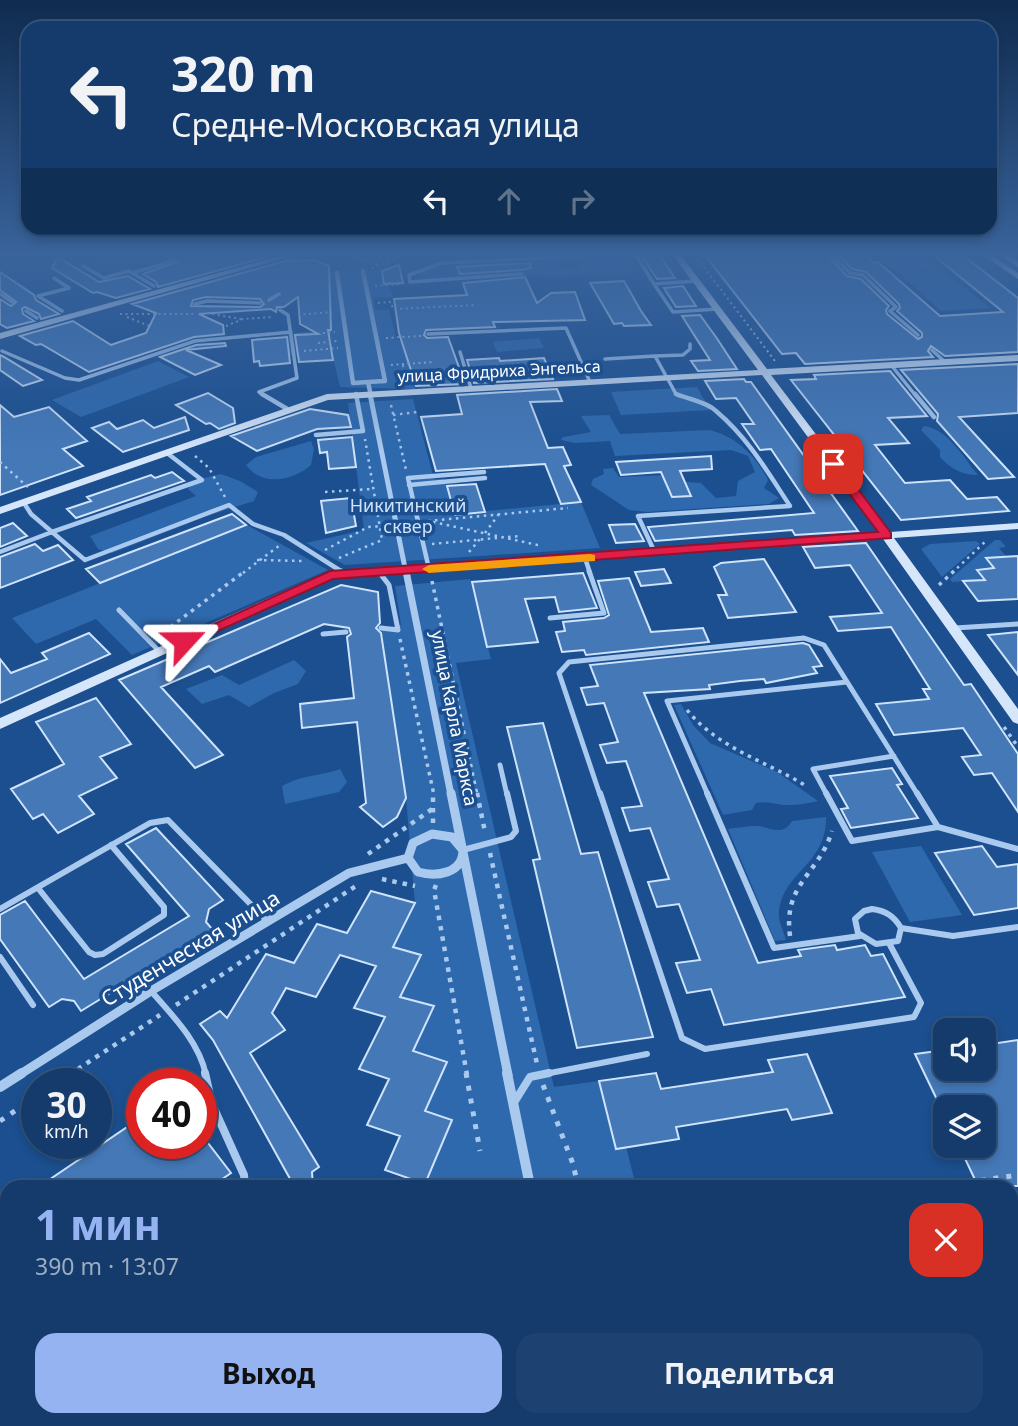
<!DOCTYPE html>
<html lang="ru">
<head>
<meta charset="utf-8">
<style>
  body { margin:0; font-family:"Noto Sans",sans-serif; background:#1d4271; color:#f1f3f6; height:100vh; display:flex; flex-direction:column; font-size:26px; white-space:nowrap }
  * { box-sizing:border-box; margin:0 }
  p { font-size:23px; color:#9dadc1 }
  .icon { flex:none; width:38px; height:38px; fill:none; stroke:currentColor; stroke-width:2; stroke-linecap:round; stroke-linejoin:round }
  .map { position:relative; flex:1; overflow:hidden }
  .sheet { position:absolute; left:0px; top:1180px; width:1018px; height:247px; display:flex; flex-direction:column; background:#143b6b; border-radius:21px 21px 0 0; box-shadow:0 4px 10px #0003,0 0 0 2px #33557e }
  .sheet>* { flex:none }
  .guide { position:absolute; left:21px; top:21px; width:976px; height:214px; border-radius:21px; box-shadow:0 4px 10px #0003,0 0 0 2px #33557e; background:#143b6b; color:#f1f3f6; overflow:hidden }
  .controls { position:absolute; left:933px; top:1018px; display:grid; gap:14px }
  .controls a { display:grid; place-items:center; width:63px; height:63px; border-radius:14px; background:#143b6b; box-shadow:0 4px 10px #0003,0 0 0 2px #33557e; font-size:35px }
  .speed { position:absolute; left:21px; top:1068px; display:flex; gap:14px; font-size:35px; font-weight:700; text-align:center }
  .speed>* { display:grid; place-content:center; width:91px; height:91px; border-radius:50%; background:#143b6b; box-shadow:0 4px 10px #0003,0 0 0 2px #33557e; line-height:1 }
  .speed small { font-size:18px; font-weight:400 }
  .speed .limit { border:10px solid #d22; background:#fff; color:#111 }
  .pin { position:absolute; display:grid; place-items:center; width:60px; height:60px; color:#fff; margin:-30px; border-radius:14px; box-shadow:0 4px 10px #0006 }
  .me { position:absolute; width:77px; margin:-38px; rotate:66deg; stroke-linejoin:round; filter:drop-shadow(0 0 5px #0008) }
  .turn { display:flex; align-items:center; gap:24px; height:147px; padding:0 35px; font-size:32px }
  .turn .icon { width:91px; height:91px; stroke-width:2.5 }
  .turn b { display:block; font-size:49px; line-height:60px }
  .lanes { display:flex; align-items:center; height:66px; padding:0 35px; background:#0003; justify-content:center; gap:35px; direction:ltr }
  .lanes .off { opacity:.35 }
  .round { display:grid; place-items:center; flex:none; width:74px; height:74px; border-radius:21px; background:#1d4271 }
  .headline { display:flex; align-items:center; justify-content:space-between; height:119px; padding:0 35px }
  h1 { font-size:42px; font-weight:700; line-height:52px; color:#95b2f1 }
  .button { display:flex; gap:14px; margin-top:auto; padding:14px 35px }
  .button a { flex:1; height:80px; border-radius:21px; background:#95b2f1; color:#111; font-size:28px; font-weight:700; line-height:80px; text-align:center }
  .button a+a { background:#1d4271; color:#f1f3f6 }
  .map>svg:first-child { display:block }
  .green { fill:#2e69ad }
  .building { fill:#4478b7; stroke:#cfe3fa; stroke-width:2; fill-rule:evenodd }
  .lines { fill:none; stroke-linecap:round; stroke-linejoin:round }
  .path-far4 { stroke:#a9c9ee; stroke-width:2; stroke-dasharray:2 3.5; stroke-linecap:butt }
  .path-far3 { stroke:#a9c9ee; stroke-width:2.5; stroke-dasharray:2.5 4.5; stroke-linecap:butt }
  .path-far2 { stroke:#a9c9ee; stroke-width:3.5; stroke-dasharray:3.5 5; stroke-linecap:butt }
  .path-far1 { stroke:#a9c9ee; stroke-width:4.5; stroke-dasharray:4.5 6; stroke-linecap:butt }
  .path { stroke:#a9c9ee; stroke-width:5; stroke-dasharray:5 8; stroke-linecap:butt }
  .lane-far4 { stroke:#a9c9ee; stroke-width:3.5 }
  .lane-far3 { stroke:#a9c9ee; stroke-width:4.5 }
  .lane-far2 { stroke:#a9c9ee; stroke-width:5 }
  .lane-far1 { stroke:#a9c9ee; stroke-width:6 }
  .lane { stroke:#a9c9ee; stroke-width:8 }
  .street-far4 { stroke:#a9c9ee; stroke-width:4.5 }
  .street-far3 { stroke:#a9c9ee; stroke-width:5 }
  .street-far2 { stroke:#a9c9ee; stroke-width:7 }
  .street-far1 { stroke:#a9c9ee; stroke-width:9 }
  .street { stroke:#a9c9ee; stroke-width:10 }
  .secondary { fill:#d6e6fa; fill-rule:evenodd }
  .route { fill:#e11d48; stroke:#92132f; stroke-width:2 }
  .slow { fill:#f59e0b }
  .labels { text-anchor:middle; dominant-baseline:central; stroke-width:7; stroke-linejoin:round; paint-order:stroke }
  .far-street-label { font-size:16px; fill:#fff; stroke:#1b4f8f }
  .park-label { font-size:18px; fill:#cfe3fa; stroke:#1b4f8f }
  .street-label { font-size:18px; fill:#fff; stroke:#1b4f8f }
  .near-street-label { font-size:21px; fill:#fff; stroke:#1b4f8f }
</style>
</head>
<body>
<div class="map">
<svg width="1018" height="1426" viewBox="0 0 1018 1426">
  <rect width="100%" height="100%" fill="#1b4f8f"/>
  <path class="green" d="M 107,254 L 156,254 L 163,259 C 147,266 116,262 98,261 Z
    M 612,256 L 621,257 L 635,269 L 627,273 L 561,276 L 494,274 L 482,281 L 475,275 L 446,281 L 418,280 C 423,267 431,267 446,267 L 445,264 L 532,262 L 531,259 L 557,257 L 561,260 L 558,265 L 563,269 L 579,268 L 580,263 L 576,258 Z
    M 924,259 L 937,269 L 902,273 L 944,271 L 990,308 L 941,311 L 899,273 L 883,263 Z
    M 382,271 L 384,284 L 389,286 L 393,297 L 374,298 L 375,310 L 389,310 L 397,340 L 404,340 L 415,389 L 340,387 L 332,353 L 286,356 L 284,334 L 331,330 L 329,273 Z
    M 539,338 L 544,348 L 497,352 L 493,342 Z
    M 158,361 L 189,377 L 81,417 L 52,400 Z
    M 697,387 L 710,410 L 621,415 L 611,392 Z
    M 413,399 L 434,479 L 444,479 L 455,514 L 581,502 L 600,548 L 345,565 L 306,543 L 364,530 L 348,403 Z
    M 609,415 L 620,434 L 710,430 C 738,438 755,455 768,480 L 764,488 L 779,498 L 769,504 L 647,512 L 629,510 L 591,485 L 593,479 L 604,474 L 603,469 L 613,468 L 619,477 L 667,475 L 675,481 L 701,483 L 716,498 L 736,496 L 738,481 L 755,472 L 748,456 L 731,450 L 615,456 L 610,441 L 575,443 L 561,440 L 563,437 L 591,432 L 581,416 Z
    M 924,426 C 948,429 964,458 978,475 C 962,475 951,469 940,457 L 940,450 L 921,430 Z
    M 311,441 L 314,449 L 311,465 C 293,481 262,487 246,465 L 256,457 Z
    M 221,474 L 240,481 L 258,492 L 254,501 L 207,516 L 112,553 L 98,549 L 90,536 L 196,496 L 188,489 L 192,481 Z
    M 247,525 L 328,570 L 132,655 L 96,619 L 36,644 L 12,618 Z
    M 995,540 L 1000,540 L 1006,547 L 999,548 L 1006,556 L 987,558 L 994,568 L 978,570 L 985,580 L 952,582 L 950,579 Z
    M 976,541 L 980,544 L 942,577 L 921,549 L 930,544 Z
    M 470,579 L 491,659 L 456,663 L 554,1087 L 599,1081 L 616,1149 L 626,1147 L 636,1186 L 430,1186 L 425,1184 L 452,1120 L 425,1111 L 447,1062 L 413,1051 L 433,1007 L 400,997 L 420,955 L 393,947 L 415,903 L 406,798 L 381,628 L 401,625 L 395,586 Z
    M 294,660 L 306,671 L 298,684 L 274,693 L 249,707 L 229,695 L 202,704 L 186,689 L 222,675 L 239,685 Z
    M 681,704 L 693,725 L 710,743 L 777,772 L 818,801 C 809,803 799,805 790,805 C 778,806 770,800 756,803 L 752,810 L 723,815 L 674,705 Z
    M 340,769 L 347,782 L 339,792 L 285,804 L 282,786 C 304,774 318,777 340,769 Z
    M 826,817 C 827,865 782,872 779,913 C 778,921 784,932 786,940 L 775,941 L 728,829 C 737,828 747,826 756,826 C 770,826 782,838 792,821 Z
    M 921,846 L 962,915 L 910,922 L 872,852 Z
    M 539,1419 L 695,1419 L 696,1426 L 540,1426 Z"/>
  <path class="building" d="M 161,254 L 278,254 L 158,287 L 156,282 L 143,274 L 177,262 Z
    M 640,254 L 659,254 L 675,278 L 657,279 Z
    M 704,254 L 827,254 L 847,276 L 861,279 L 889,306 L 886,310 L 887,314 L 918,339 L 922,337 L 922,333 L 897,311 L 900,308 L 899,304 L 866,272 L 852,269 L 837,254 L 864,254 L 874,263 L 878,262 L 940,316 L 1003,312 L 932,254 L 961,254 L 1018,298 L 1018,352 L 945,356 L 931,346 L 928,351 L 933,357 L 805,364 L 796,353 L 782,354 Z
    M 58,257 L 99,282 L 128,276 L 150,289 L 116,298 L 97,292 L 93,293 L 52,268 Z
    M 292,259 L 292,261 L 315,260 L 329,266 L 331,330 L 328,330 L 333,360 L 299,362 L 295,335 L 318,334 L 300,324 L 298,297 L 284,307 L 277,307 L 276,312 L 271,309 L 199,314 L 223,325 L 224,334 L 194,337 L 89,372 L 41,344 L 36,345 L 20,336 L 73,321 L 111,345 L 146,333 L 156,313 L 132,304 ZM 206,297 L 260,299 L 264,304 L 260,307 L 191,306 L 193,300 Z
    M 530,263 L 531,268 L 521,270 L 460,274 L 457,267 Z
    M 399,265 L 403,283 L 384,284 L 382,271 Z
    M 0,272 L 34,295 L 36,300 L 59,314 L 41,319 L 39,314 L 25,307 L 22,309 L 23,314 L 34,321 L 7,328 L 0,324 L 0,299 L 11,306 L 16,302 L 0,290 Z
    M 525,277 L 537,303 L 551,293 L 575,292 L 585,320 L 493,322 L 495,327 L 426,330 L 424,335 L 427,338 L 448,337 L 465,384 L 416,386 L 399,333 L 394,299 L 467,295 L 463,283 Z
    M 624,281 L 641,311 L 651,325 L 624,326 L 622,323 L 614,324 L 590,283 Z
    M 683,286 L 696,306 L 676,307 L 664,288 Z
    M 700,315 L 716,337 L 737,369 L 698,371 L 691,361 L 710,360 L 682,316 Z
    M 287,337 L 290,363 L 260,366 L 259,361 L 254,362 L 252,340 Z
    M 225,343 L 226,346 L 186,350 L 221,365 L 195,375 L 160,357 L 196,345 Z
    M 0,355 L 4,357 L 42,380 L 23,386 L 0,370 Z
    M 499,358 L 500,361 L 544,358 L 553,379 L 474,383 L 467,360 Z
    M 1018,364 L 1018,413 L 959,417 L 1014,477 L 988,479 L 937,421 L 938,414 L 901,370 Z
    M 890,371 L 927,416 L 888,418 L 909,443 L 875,445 L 905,483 L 950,480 L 967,499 L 997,497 L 1009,511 L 901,520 L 791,380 L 816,379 L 814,375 Z
    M 744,379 L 746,382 L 751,382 L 858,531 L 795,535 L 792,530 L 655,541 L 648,527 L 814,513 L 771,449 L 760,450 L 742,424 L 754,424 L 736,398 L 716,399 L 705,381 Z
    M 557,389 L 562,401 L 530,402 L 548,448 L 563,447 L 571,465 L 564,466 L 581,502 L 561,504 L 545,464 L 436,471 L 421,417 L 462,414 L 457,395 Z
    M 208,393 L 233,408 L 235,423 L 219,429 L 210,423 L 206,424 L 176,405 Z
    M 0,405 L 14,417 L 49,407 L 87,441 L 63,449 L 83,466 L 0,495 Z
    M 310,409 L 348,415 L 351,427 L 317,429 L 257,451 L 231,436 Z
    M 185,417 L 189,430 L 123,452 L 92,428 L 109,422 L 117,429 L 143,420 L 154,428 Z
    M 352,437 L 356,467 L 329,469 L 327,452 L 320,453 L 318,440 Z
    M 711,456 L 712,469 L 680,471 L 691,496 L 672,497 L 661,472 L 621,475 L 616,462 Z
    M 172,472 L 184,481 L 76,518 L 67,509 L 91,501 L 87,497 L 151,475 L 155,478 Z
    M 476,484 L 485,512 L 455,515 L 447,486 Z
    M 351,498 L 356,526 L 326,533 L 321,501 Z
    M 232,514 L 246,525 L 100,583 L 86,569 Z
    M 13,523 L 27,536 L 0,547 L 0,528 Z
    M 635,524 L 644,541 L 616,543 L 609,525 Z
    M 866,543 L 964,685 L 971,684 L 1018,754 L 1018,812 L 992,773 L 974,775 L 962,757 L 981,755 L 963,728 L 894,735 L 876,704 L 929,699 L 923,689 L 930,689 L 891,627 L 838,631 L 830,617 L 882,613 L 850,565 L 815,568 L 803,547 Z
    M 35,544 L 43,551 L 58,545 L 73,560 L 0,588 L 0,557 Z
    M 1018,556 L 1018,599 L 978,601 L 963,581 L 985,580 L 977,570 L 994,568 L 986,558 Z
    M 764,559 L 796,612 L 728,618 L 718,595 L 727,595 L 714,567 L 721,563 Z
    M 664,569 L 671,583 L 641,586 L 635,572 Z
    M 583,573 L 597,608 L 559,612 L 555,597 L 525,599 L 538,642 L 487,647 L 472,582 Z
    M 629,578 L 651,632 L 703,628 L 709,642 L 586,655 L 584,650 L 562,652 L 556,632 L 565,631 L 563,622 L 604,618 L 609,615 L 598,581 Z
    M 341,585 L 378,592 L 380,623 L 376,628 L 381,633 L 406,798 L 397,817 L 383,827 L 360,807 L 366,803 L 357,722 L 302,728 L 300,704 L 354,698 L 347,637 L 351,634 L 349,628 L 324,624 L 215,672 L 209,666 L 161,687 L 223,755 L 195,768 L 119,680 Z
    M 1018,632 L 1018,675 L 988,635 Z
    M 89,633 L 110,654 L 0,703 L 0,659 L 11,673 L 47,659 L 42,653 Z
    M 803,643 L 809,645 L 822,666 L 813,667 L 817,673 L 766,683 L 764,679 L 740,681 L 709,685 L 710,689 L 644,693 L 758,963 L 801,956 L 798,950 L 835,945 L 837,950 L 865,945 L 871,956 L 883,954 L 905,997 L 724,1025 L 711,989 L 687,993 L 676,963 L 700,960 L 679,904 L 657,907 L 648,882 L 669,879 L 650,828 L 630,831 L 622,808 L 642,806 L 626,761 L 607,763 L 600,745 L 618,742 L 604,703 L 587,705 L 581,688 L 598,686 L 590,665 Z
    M 96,698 L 131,744 L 100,757 L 117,778 L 79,796 L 94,814 L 58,833 L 43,814 L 33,819 L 11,789 L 64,764 L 36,722 Z
    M 543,723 L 581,854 L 598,852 L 653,1037 L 577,1048 L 533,860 L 540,859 L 507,727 Z
    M 892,768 L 902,784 L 897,785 L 918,818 L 851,828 L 841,809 L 848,808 L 830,776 Z
    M 156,828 L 223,900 L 209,909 L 206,922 L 213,930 L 81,1011 L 74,1001 L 62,999 L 49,1007 L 0,939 L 0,915 L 25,901 L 84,979 L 189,916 L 126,844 Z
    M 982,846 L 997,867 L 1018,864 L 1018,908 L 974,915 L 935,853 Z
    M 371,891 L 415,903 L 393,947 L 421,955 L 400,997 L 434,1006 L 413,1051 L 447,1062 L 425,1111 L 452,1120 L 425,1184 L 385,1170 L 400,1136 L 367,1125 L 389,1079 L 359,1069 L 385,1017 L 354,1008 L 376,966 L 340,955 L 316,997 L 286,988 L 272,1013 L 285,1030 L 250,1053 L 319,1167 L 312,1172 L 313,1186 L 294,1186 L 213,1040 L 200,1024 L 220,1011 L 227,1018 L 266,954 L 294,963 L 317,924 L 347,933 Z
    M 1018,1040 L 1018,1186 L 978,1186 L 959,1146 L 984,1146 L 984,1108 L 941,1108 L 915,1054 L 945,1050 L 945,1069 L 984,1069 L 984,1045 Z
    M 807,1054 L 832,1113 L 792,1120 L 787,1109 L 676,1127 L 679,1139 L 616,1149 L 599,1081 L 656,1073 L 661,1089 L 773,1072 L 768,1060 Z
    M 142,1117 L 142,1143 L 208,1143 L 231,1173 L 212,1186 L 40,1186 Z"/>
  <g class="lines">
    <path class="path-far4" d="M 694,254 L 775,361
      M 349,255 L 378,265
      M 306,257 L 357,254
      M 372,268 L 406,254
      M 375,286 L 403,284
      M 378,303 L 391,302 L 393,309 L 477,305
      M 207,313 L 241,319
      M 120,314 L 193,314
      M 298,315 L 332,312
      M 127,317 L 152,327
      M 226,326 L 243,319 L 273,317
      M 301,335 L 335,332
      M 386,338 L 421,336
      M 318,343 L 337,341
      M 304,351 L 338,348
      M 391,365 L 434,362
      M 403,365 L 406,383"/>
    <path class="path-far3" d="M 391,405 L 406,470
      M 393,415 L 417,412
      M 195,456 L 209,468 L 225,497
      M 0,462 L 30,489
      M 325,492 L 372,489
      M 428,521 L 568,508
      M 433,522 L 542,546
      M 485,533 L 499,514
      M 508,537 L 520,536
      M 432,544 L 497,538
      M 325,550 L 368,527 L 385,526
      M 469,552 L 480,539
      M 339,558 L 382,540 L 365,439
      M 257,560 L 304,561
      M 243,573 L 280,545
      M 952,573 L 987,540"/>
    <path class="path-far2" d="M 432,581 L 477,795
      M 939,585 L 954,571
      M 157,637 L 245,571
      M 400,639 L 434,795
      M 687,710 C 719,749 766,761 808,787
      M 1004,727 L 1018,747"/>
    <path class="path-far1" d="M 477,793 L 485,832
      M 433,823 L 433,793
      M 490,853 L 537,1064
      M 368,854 L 435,807
      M 382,879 L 415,886
      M 436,885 L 434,890 L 467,1075
      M 790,936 C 783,883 818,876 832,831
      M 176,1005 L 359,884
      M 69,1075 L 160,1015"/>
    <path class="path" d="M 466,1073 L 480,1151
      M 57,1083 L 72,1073
      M 543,1085 L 573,1164 L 578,1186
      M 0,1121 L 37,1096
      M 942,1186 L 1018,1175
      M 631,1419 L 632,1426"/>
    <path class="lane-far4" d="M 631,254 L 636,255 L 654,284
      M 831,254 L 850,273 L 863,275 L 896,307 L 890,311 L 918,335
      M 83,266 L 104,278 L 129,271 L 154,286
      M 132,273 L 170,262
      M 522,274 L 410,282 L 409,275 L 442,263 L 626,254
      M 54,278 L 69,288 L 38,296 L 62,311
      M 696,281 L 654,284 L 673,312 L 717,309
      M 0,294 L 12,302
      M 269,300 L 279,294
      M 195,304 L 207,301 L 260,303
      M 26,311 L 37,318
      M 428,334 L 566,328 L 590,382
      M 932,350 L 945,362
      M 2,351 L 65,378 L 79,380 L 195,341 L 291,332
      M 460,352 L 471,388
      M 605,359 L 655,356
      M 891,365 L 916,396
      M 265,396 L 259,392 L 297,378 L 288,315 L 280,310
      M 680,396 L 676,394 L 655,356 L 683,355 L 690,349 L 690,344"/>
    <path class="lane-far3" d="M 262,394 L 289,410
      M 915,394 L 934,417
      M 316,435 L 363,431 L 356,394
      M 409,485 L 485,478
      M 52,532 L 85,560 L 229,505 L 253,524 L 284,535 L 344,573
      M 52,532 L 202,480 L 167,453
      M 0,552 L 52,532 L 31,514 L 24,503
      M 655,553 L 638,516 L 790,506 C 767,471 748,438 716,411 C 707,402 688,399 676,394
      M 585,558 L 590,573
      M 429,569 L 408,478 L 484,472"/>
    <path class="lane-far2" d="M 341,571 L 346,574
      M 379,572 L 389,585 L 398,630 L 381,628
      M 119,610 L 160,652
      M 550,618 L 604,613 L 589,571
      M 955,628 L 1018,624
      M 323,634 L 346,632
      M 500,765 L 507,795
      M 600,795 L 559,673 L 569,662 L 804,638 L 824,645 L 918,795
      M 708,795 L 667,701 L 847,682
      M 827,795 L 813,769 L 894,756"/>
    <path class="lane-far1" d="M 600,793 L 682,1038 L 705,1049 L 914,1017 L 921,1003 L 890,945
      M 707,793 L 774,948 L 860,936
      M 826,793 L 852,841 L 938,827
      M 917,793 L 938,827 L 1018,849
      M 463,850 L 511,837 L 516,831 L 507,793
      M 38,888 L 89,952 L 95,955 L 103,954 L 164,915 L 164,907 L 111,845
      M 0,909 L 150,823 L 168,820 L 267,921
      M 872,909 C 886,911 894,916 901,928 L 898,941 L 876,944 L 858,933 L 855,919 L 864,911 Z
      M 901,928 L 953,936 L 1018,927
      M 0,957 L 33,1005
      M 151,991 C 173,1016 199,1042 206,1075
      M 540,1075 L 647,1054"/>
    <path class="lane" d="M 205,1073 L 212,1104 L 244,1175 L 245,1186
      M 515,1101 L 530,1077 L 549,1073"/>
    <path class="street-far4" d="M 363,271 L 385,381 L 368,382
      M 337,273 L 353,383 L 368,382 L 371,396"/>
    <path class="street-far3" d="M 370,394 L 406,573"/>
    <path class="street-far2" d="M 406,571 L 451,795"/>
    <path class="street-far1" d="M 451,793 L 508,1075
      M 432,834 L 452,837 L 463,850 C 463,874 436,877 418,872 L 408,858 L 413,843 Z
      M 19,1075 L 151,991 L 349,873 L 408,858"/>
    <path class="street" d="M 507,1073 L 530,1186
      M 0,1087 L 22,1073
      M 575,1419 L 577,1426"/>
    <path class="secondary" d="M 287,254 L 299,254 L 0,339 L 0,333 Z
      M 672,254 L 680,254 L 767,369 L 1018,355 L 1018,361 L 771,375 L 890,532 L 1018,523 L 1018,529 L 894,538 L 1018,709 L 1018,724 L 1013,722 L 883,539 L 332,578 L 0,729 L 0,718 L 330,571 L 878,532 L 762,375 L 328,400 L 0,514 L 0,507 L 327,394 L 758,370 Z
      M 981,254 L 990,254 L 1018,273 L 1018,279 Z
      M 998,254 L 1007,254 L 1018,261 L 1018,267 Z"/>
  </g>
  <linearGradient id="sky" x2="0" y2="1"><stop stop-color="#0f2b4f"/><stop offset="0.56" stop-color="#39639b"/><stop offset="1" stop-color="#39639b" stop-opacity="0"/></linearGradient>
  <rect width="1018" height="453" fill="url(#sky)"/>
  <path class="route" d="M 833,460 L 837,461 L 891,533 L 891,538 L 333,579 L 189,644 L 179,644 L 177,641 L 330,571 L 878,532 L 827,464 Z"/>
  <path class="slow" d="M 590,554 L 595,555 L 595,561 L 429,573 L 422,569 L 429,565 Z"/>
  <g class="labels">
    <g class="far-street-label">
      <text transform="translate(499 371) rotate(-3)">улица Фридриха Энгельса</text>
    </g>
    <g class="park-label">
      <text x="408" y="505">Никитинский<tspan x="408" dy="21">сквер</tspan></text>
    </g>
    <g class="street-label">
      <text transform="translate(455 718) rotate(79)">улица Карла Маркса</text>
    </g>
    <g class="near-street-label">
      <text transform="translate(190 948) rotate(-31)">Студенческая улица</text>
    </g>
  </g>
</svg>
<div class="controls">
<a><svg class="icon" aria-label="sound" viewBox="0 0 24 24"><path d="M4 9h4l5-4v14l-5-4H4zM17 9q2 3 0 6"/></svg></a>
<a><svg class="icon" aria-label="layers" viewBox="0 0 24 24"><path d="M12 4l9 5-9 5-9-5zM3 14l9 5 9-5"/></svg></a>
</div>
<div class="speed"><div>30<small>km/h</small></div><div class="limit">40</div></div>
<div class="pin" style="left:833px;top:464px;background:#d93025"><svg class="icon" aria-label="arrive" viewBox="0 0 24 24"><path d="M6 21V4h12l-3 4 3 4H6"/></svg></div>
<svg class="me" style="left:184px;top:641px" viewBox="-20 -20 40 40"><path d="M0-17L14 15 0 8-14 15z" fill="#e11d48" stroke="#fff" stroke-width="4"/></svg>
<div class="guide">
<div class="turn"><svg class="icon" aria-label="left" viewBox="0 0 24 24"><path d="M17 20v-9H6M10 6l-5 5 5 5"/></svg><div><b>320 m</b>Средне-Московская улица</div></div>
<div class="lanes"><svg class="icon" aria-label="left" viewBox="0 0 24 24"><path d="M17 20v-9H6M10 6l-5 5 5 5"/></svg><svg class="icon off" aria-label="ahead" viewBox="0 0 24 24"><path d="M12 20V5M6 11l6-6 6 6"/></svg><svg class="icon off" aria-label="right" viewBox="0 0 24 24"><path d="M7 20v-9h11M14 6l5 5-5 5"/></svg></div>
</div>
<section class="sheet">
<div class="headline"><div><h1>1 мин</h1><p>390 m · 13:07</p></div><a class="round" style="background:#d93025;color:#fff"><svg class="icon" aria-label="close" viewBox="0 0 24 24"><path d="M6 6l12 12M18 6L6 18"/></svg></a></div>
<div class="button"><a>Выход</a><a>Поделиться</a></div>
</section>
</div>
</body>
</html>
